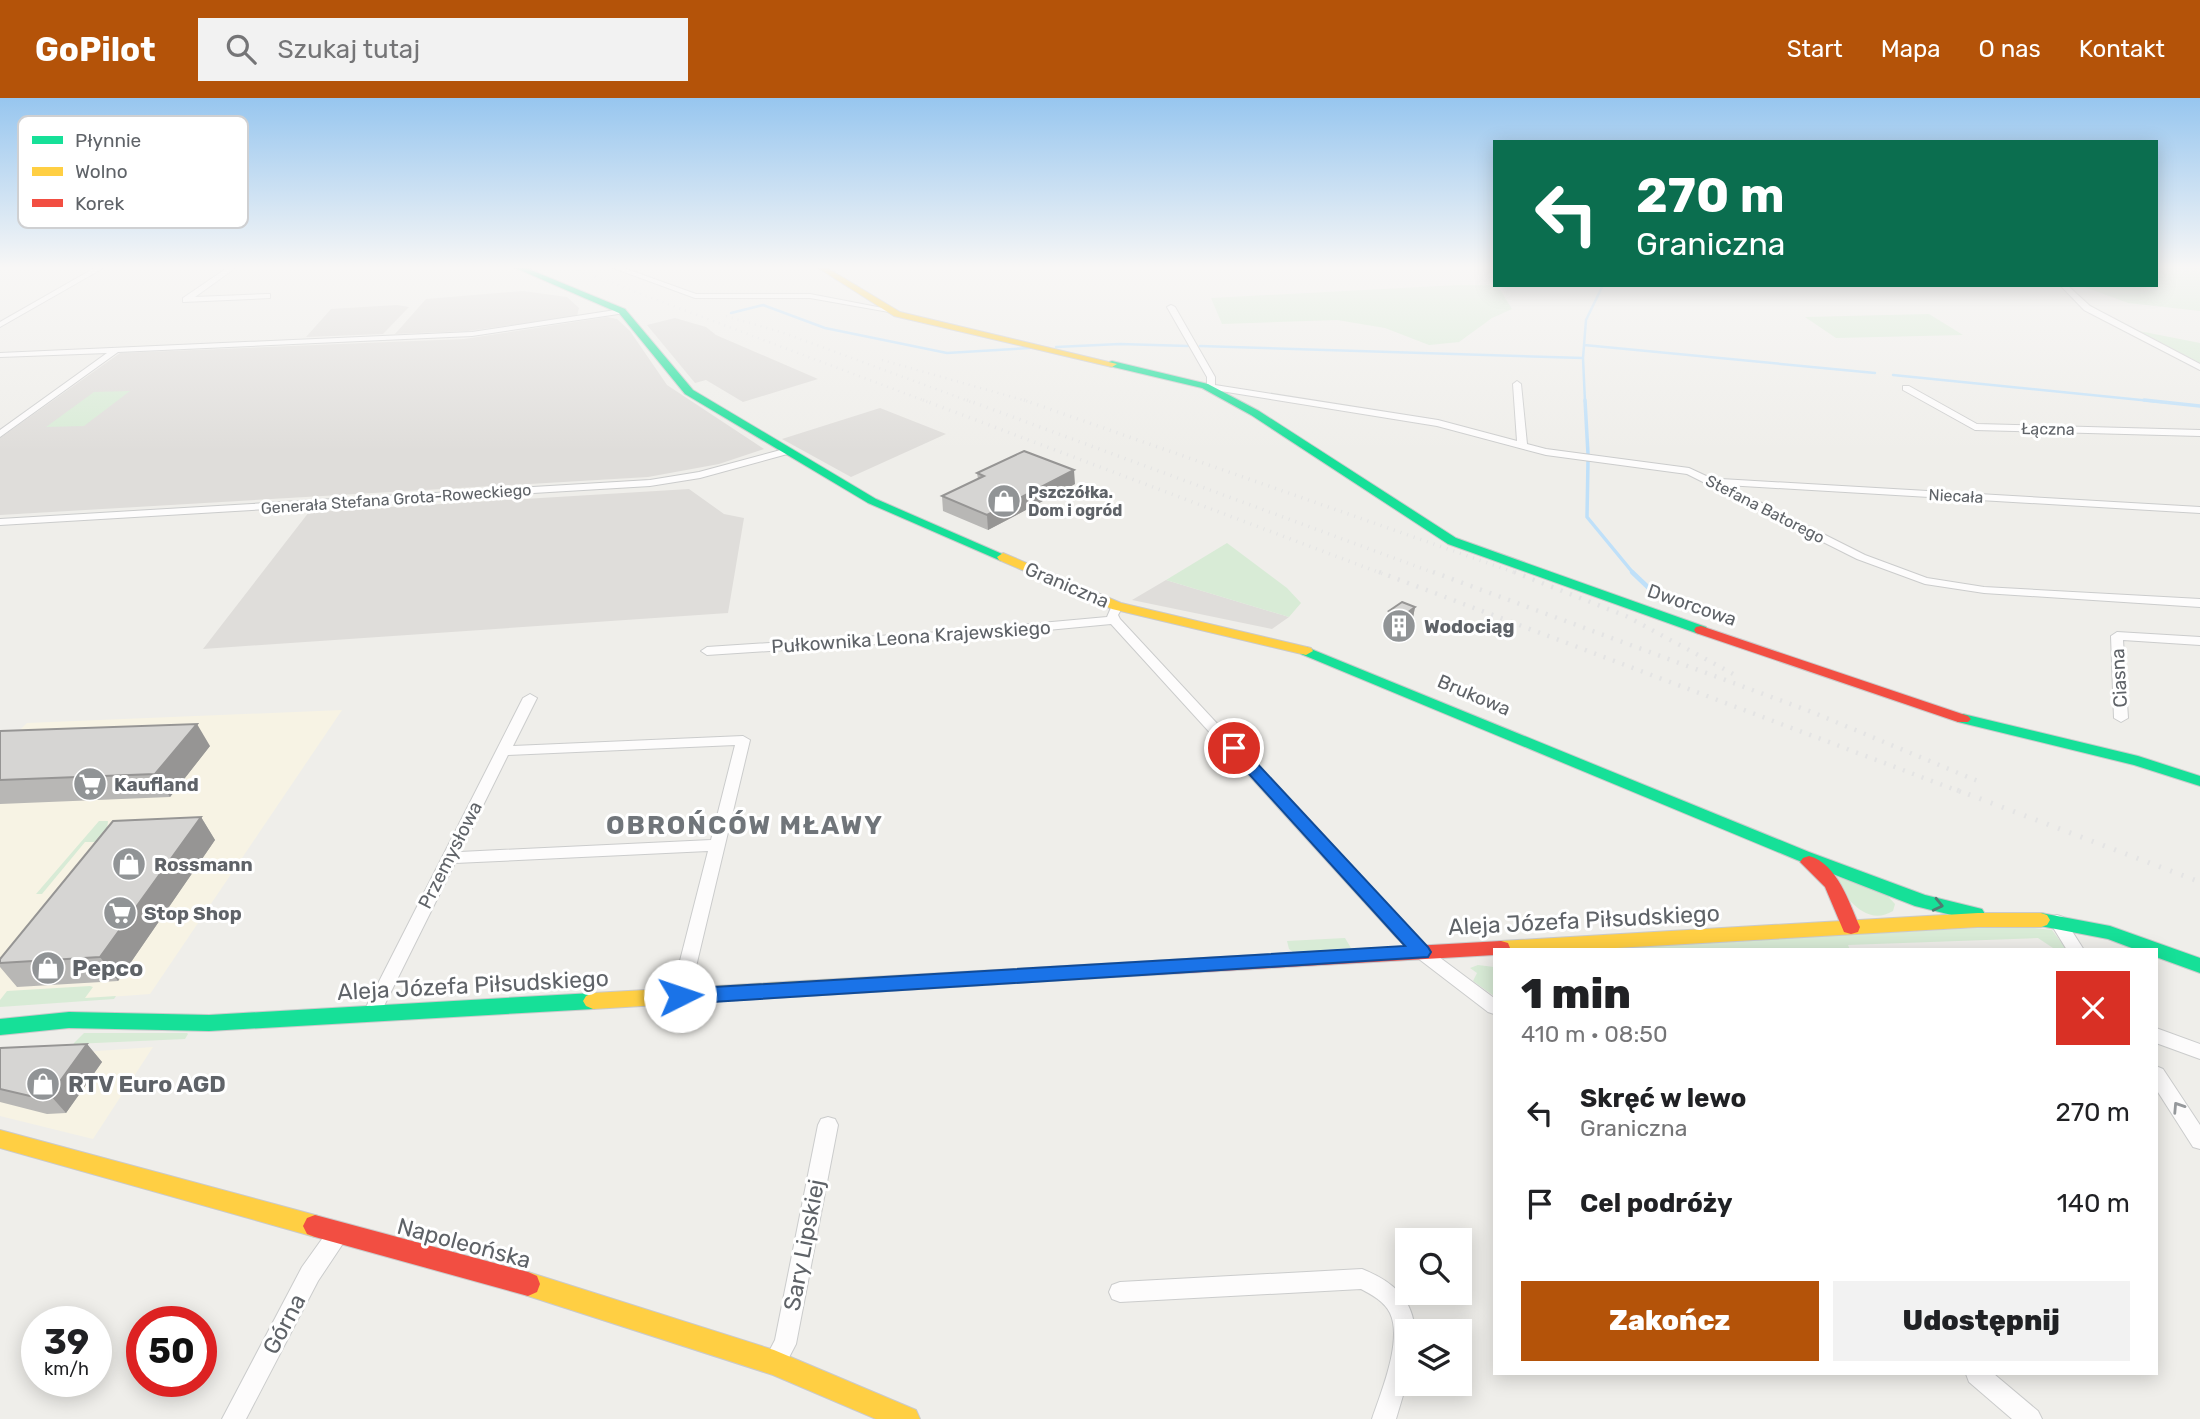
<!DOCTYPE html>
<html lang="pl">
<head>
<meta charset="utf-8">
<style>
  body { margin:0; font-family:Rubik,sans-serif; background:#f2f2f2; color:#202124; height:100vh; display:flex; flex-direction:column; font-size:26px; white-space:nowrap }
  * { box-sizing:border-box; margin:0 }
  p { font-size:23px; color:#757577 }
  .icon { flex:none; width:38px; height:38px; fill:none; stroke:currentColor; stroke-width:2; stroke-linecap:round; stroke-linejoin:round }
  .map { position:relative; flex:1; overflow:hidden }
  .side { position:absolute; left:1493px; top:850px; width:665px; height:427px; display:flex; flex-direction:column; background:#fff; border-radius:0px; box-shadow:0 4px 18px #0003 }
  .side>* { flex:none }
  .top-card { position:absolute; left:1493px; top:42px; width:665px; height:147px; border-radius:0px; box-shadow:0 4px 18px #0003; background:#0b6e4f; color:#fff; overflow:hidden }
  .controls { position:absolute; left:1395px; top:1130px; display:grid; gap:14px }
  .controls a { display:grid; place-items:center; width:77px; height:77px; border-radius:0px; background:#fff; box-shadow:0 4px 18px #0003; font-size:35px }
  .speed { position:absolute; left:21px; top:1208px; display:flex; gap:14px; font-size:35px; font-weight:700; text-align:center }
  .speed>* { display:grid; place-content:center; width:91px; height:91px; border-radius:50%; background:#fff; box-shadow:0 4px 18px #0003; line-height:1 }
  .speed small { font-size:18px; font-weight:400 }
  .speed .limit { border:10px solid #d22; background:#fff; color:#111 }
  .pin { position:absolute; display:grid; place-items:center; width:60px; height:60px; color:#fff; margin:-30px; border:4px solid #fff; border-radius:50%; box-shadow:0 2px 7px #0007 }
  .me { position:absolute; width:77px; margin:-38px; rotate:86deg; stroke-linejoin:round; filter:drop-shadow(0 0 5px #0008) }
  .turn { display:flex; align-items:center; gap:24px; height:147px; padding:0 28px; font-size:32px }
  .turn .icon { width:91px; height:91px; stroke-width:2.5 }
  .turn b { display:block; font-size:49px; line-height:60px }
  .round { display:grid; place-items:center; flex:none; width:74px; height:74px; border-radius:0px; background:#f2f2f2 }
  .headline { display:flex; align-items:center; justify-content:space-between; height:119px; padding:0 28px }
  h1 { font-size:42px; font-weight:800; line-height:52px }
  .button { display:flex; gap:14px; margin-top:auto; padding:14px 28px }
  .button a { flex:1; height:80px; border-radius:0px; background:#b45309; color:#fff; font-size:28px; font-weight:800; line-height:80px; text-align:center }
  .button a+a { background:#f2f2f2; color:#202124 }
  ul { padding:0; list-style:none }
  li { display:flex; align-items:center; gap:21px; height:91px; padding:0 28px }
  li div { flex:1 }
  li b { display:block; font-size:26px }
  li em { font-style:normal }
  header { display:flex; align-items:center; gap:42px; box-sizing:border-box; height:98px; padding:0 35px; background:#b45309; color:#fff }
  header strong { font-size:33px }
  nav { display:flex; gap:38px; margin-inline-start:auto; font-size:24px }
  .search { width:490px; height:63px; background:#f2f2f2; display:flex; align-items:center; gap:18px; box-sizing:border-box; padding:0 24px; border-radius:0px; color:#757577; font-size:26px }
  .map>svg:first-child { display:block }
  .commercial { fill:#f7f3e4 }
  .industrial { fill:#dfddda }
  .green { fill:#d8ebd6 }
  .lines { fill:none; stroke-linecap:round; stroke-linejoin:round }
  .stream-far2 { stroke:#bfe0f9; stroke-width:2.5 }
  .stream-far1 { stroke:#bfe0f9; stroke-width:3.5 }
  .stream { stroke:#bfe0f9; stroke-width:4.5 }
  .street-casing { stroke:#cbcccc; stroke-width:2 }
  .fast-casing { stroke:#cacacb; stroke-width:2 }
  .slow-casing { stroke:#cacacb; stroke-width:2 }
  .jam-casing { stroke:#cacacb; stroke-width:2 }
  .street { fill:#fdfcfc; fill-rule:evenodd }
  .fast { fill:#16e098; fill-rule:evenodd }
  .slow { fill:#ffcf43; fill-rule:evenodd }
  .jam { fill:#f24e42; fill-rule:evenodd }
  .rail-far3 { stroke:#e4e4e4; stroke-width:2.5; stroke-dasharray:1 5; stroke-linecap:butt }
  .rail-far2 { stroke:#e4e4e4; stroke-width:3.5; stroke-dasharray:1 6; stroke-linecap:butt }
  .rail-far1 { stroke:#e4e4e4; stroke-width:4.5; stroke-dasharray:2 8; stroke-linecap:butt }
  .rail { stroke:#e4e4e4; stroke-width:5; stroke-dasharray:2 10; stroke-linecap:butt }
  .wall { fill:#b8b7b5 }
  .shaded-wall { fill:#969594 }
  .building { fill:#d6d5d3; stroke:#969594; stroke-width:2 }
  .oneway { stroke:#507c72 }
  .oneway2 { stroke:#96999c }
  .route { fill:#1a73e8; stroke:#114b97; stroke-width:2 }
  .labels { text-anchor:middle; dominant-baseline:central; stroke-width:6; stroke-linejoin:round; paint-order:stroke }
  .far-street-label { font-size:16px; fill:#5f6368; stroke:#fff }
  .far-poi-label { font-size:16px; font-weight:bold; fill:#5f6368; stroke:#fff; text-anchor:start }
  .street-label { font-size:19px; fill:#5f6368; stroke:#fff }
  .poi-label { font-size:19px; font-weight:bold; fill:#5f6368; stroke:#fff; text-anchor:start }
  .near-street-label { font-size:23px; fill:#5f6368; stroke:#fff }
  .near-poi-label { font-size:23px; font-weight:bold; fill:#5f6368; stroke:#fff; text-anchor:start }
  .district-label { font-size:26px; font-weight:bold; letter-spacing:2px; fill:#70757a; stroke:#fff }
  .key { fill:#fff; stroke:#cfd0d2; stroke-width:2 }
  .key-label { font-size:19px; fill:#5f6368 }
</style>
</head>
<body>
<header>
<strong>GoPilot</strong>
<div class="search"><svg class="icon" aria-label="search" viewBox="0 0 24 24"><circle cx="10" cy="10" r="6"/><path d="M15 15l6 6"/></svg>Szukaj tutaj</div>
<nav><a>Start</a><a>Mapa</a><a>O nas</a><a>Kontakt</a></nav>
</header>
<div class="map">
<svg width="2200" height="1321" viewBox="0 0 2200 1321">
  <rect width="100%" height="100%" fill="#efeeea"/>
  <path class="commercial" d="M 342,612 L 150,896 L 0,907 L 0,651 L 27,625 Z
    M 153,949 L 93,1041 L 0,1018 L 0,960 Z"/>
  <path class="industrial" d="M 523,193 L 567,199 L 579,210 L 577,218 L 468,233 L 395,236 L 426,201 Z
    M 397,207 L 409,209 L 383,236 L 306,239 L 331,211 Z
    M 607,219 L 617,221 L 630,233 L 667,287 L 764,351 L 719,366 L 648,379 L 0,417 L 0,340 L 120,255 L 464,241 Z
    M 675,220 L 706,229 L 716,237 L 818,281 L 743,304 L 706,282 L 695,285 L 647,227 Z
    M 880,310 L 946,336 L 851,379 L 782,341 Z
    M 689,391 L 724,416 L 744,420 L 728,515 L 203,551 L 309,414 Z
    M 1166,482 L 1289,519 L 1272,531 L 1132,502 Z"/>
  <path class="green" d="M 2156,168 L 2200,168 L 2200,213 L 2128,205 L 2079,187 L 2156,187 Z
    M 1458,187 L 1497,187 L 1512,211 L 1492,220 L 1459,244 L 1429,247 L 1385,230 L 1337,222 L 1222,226 L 1211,200 Z
    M 1929,216 L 1963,237 L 1836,240 L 1805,219 Z
    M 2139,233 L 2200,245 L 2200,265 Z
    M 130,293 L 84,328 L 46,329 L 94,294 Z
    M 1227,445 L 1287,490 L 1301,505 L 1289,519 L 1166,482 Z
    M 99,723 L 108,723 L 107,732 L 97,744 L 85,744 L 42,796 L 36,796 Z
    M 1831,777 L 1885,795 L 1895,806 L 1893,813 C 1865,830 1844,797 1831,777 Z
    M 2018,828 L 2052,832 L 2067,852 L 2056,852 L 2038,840 L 1848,847 L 1850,852 L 1578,851 Z
    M 1345,840 L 1351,850 L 1293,854 L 1289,851 L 1287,843 Z
    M 1478,867 L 1494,869 L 1494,898 L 1473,883 L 1477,875 L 1470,870 Z
    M 90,888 L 93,889 L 85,900 L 116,898 L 114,901 L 0,909 L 0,902 L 7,893 Z
    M 84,935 L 187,935 L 188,936 L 185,941 L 73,946 Z"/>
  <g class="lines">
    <path class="stream-far2" d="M 731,215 L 763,207 L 825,230 L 947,255 L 1030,250
      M 1584,247 L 1875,275
      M 1200,248 L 1583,260 L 1586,222 L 1603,187
      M 1056,249 L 1120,246 L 1188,248
      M 1583,260 L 1585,304
      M 1893,277 L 2161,304"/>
    <path class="stream-far1" d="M 1585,302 L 1588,356
      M 2144,302 L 2200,308
      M 1588,363 L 1587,419 L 1634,476"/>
    <path class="stream" d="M 1632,474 L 1653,494"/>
    <g class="street-casing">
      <path id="street" d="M 98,168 L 107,168 L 0,229 L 0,224 Z
        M 230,168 L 238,168 L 195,199 L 267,196 L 270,196 L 270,200 L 183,204 L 183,200 Z
        M 608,168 L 618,168 L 696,196 L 810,196 L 893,212 L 889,214 L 810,200 L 695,200 Z
        M 2060,187 L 2067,187 L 2090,208 L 2200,266 L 2200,272 L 2084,212 Z
        M 1171,207 L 1175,209 L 1215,279 L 1215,287 L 1438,322 L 1517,343 L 1513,286 L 1517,283 L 1521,286 L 1527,346 L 1546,351 L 1689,370 L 1717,383 L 1721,381 L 2200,409 L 2200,415 L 1726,387 L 1865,457 L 1927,480 L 1984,489 L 2200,501 L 2200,509 L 1984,495 L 1925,486 L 1857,461 L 1687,376 L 1546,357 L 1437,328 L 1202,290 L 1202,286 L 1207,286 L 1207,279 L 1167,209 Z
        M 622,211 L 625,211 L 625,215 L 472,238 L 118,254 L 0,339 L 0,332 L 107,255 L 0,259 L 0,255 L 472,234 Z
        M 1903,288 L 1909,288 L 1977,326 L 2200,332 L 2200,338 L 1975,332 L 1903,292 Z
        M 788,350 L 791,351 L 791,355 L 700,380 L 650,388 L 0,427 L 0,421 L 650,382 L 699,374 Z
        M 1117,504 L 1123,508 L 1118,517 L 1120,521 L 1407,830 L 1427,850 L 1494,900 L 1494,916 L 1488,914 L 1415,858 L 1395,838 L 1111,526 L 940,542 L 707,557 L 701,553 L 707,549 L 940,534 L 1107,519 L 1113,505 Z
        M 2117,534 L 2200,539 L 2200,547 L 2123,542 L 2128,620 L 2121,624 L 2114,620 L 2111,538 Z
        M 530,596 L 537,600 L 513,648 L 743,638 L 750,642 L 689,898 L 686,903 L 680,905 L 674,903 L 671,898 L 708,753 L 455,765 L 378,920 L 372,922 L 366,920 L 363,915 L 523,600 ZM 735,647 L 711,742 L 460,754 L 508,657 Z
        M 2057,817 L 2063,819 L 2084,852 L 2067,852 L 2049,823 L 2051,819 Z
        M 2156,930 L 2200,946 L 2200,961 L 2156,945 Z
        M 2156,968 L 2163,971 L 2200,1027 L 2200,1051 L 2193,1049 L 2156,991 Z
        M 828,1019 L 835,1021 L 838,1027 L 796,1246 L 782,1273 L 774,1276 L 766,1273 L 763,1265 L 775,1242 L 818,1027 L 821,1021 Z
        M 339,1124 L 346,1127 L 349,1134 L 346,1141 L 318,1183 L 246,1321 L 222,1321 L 302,1169 L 332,1127 Z
        M 1362,1171 C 1392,1183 1413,1200 1415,1234 L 1407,1234 L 1407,1284 L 1396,1321 L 1372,1321 C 1381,1294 1403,1242 1390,1215 C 1384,1203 1372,1197 1361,1191 L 1120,1204 L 1112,1201 L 1109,1194 L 1112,1187 L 1120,1184 Z
        M 1966,1276 L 1994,1276 L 2038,1313 L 2042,1321 L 2012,1321 L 1969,1284 Z"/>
    </g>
    <g class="fast-casing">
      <path id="fast" d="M 511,168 L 521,168 L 625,211 L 693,292 L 876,401 L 1009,459 L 1003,463 L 999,462 L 868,405 L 685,296 L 619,215 Z
        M 1112,263 L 1208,286 L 1259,313 L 1456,440 L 1706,529 L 1708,532 L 1701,536 L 1696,535 L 1448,446 L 1251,317 L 1202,290 L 1109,268 L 1109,264 Z
        M 1306,549 L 1809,754 L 1925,797 L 1982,811 L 1985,816 L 1982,821 L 1976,823 L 1915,808 L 1797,762 L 1301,556 L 1299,553 L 1301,550 Z
        M 1963,616 L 2138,658 L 2200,678 L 2200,688 L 2134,667 L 1958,624 L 1955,621 L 1958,618 Z
        M 2041,815 L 2110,828 L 2200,860 L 2200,875 L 2156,859 L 2156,852 L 2137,852 L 2108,841 L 2035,827 L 2032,822 L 2035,817 Z
        M 593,895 L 600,898 L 603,903 L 600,908 L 593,911 L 209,933 L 69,930 L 0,937 L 0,921 L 69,914 L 209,917 Z"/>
    </g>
    <g class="slow-casing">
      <path id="slow" d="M 815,168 L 824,168 L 900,214 L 1117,266 L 1112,269 L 894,218 Z
        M 1003,455 L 1121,505 L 1311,550 L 1313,553 L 1306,557 L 1112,511 L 999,462 L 997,459 Z
        M 1978,815 L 2041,815 L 2047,817 L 2050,822 L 2047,827 L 2041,829 L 1978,829 L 1581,852 L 1494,852 L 1494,855 L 1492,850 L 1494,845 L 1501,843 Z
        M 1099,866 L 1106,868 L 1109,873 L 1106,878 L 1099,880 L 593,911 L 586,908 L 583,903 L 586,898 L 593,895 Z
        M 0,1032 L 315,1117 L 323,1120 L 327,1128 L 323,1136 L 315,1139 L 0,1050 Z
        M 528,1174 L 774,1252 L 916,1312 L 920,1321 L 876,1321 L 773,1277 L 528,1198 L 519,1194 L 516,1186 L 519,1178 Z"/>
    </g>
    <g class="jam-casing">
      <path id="jam" d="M 1701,528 L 1968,618 L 1971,621 L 1968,624 L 1958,624 L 1696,535 L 1694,532 L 1696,529 Z
        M 1809,758 C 1838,766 1849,805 1860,829 L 1858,834 L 1851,836 L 1844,834 L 1825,789 L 1800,764 L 1803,760 Z
        M 1501,843 L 1508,845 L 1510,850 L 1509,852 L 1494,852 L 1494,857 L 1099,880 L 1092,878 L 1089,873 L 1092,868 L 1099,866 Z
        M 315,1117 L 528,1174 L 537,1178 L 540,1186 L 537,1194 L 528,1198 L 315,1139 L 307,1136 L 303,1128 L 307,1120 Z"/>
    </g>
    <use href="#street" class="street"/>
    <use href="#fast" class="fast"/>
    <use href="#slow" class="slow"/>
    <use href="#jam" class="jam"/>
    <path class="rail-far3" d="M 567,168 L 928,304
      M 726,218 L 784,235 L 971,304
      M 882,262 L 1030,304"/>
    <path class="rail-far2" d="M 923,302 L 1383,476
      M 967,302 L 1437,476
      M 1024,302 L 1519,476"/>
    <path class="rail-far1" d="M 1379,474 L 1961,694
      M 1433,474 L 1812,614 L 1980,684
      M 1514,474 L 1626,518 L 1737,578"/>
    <path class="rail" d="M 1957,692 L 2200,784"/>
  </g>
  <path class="wall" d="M 977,375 L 1075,386 L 988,432 L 943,413 L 942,398 L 978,381 Z
    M 1415,509 L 1412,525 L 1400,535 L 1386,529 L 1389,513 Z
    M 0,633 L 210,648 L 170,699 L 0,706 Z
    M 201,719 L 215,742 L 118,883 L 17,889 L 0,869 L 0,861 Z
    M 87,946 L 102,964 L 66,1015 L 47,1016 L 0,1004 L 0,950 Z"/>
  <path class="shaded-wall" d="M 1074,372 L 1075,386 L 988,432 L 987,417 Z
    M 1415,509 L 1412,525 L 1400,535 L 1403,518 Z
    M 197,626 L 210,648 L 170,699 L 155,676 Z
    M 201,719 L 215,742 L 118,883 L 100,859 Z
    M 87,946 L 102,964 L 66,1015 L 50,997 Z"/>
  <path class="building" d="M 1024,353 L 1074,372 L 987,417 L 942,398 L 984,378 L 977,375 Z
    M 1402,504 L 1415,509 L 1403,518 L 1389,513 Z
    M 197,626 L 155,676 L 0,682 L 0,633 Z
    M 201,719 L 100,859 L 0,865 L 0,861 L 113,723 Z
    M 87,946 L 50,997 L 30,998 L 0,991 L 0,950 Z"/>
  <defs><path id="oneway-chevron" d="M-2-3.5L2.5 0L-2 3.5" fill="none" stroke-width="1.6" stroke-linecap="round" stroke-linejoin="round" transform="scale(1.75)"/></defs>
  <use class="oneway" href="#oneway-chevron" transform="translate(1938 807) rotate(13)"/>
  <use class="oneway2" href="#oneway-chevron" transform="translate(2178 1009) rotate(-123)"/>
  <linearGradient id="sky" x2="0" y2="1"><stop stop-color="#97c6ef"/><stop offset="0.48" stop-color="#f8f7f6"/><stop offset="1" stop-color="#f8f7f6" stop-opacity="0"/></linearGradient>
  <rect width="2200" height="353" fill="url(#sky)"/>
  <path class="route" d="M 1234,645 L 1240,647 L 1428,849 L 1431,854 L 1428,859 L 680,906 L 673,904 L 670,898 L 673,893 L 680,891 L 1405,848 L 1229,654 L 1229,647 Z"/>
  <defs>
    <g id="shop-disc" transform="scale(1.75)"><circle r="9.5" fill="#919496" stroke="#fff"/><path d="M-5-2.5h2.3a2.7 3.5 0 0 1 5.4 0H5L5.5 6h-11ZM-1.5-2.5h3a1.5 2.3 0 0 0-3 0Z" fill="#fff"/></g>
    <g id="building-disc" transform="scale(1.75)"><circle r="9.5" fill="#919496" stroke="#fff"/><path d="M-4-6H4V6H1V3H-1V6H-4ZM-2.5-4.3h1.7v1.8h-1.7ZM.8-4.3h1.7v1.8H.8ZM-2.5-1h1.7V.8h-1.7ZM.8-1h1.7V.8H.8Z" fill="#fff"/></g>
    <g id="supermarket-disc" transform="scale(1.75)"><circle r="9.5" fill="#919496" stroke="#fff"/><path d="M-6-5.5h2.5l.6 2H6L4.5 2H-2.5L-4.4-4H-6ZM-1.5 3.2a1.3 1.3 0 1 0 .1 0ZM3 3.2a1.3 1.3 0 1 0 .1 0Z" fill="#fff"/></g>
  </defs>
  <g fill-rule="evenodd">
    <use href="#shop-disc" x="1004" y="403"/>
    <use href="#building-disc" x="1399" y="528"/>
    <use href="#supermarket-disc" x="90" y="686"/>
    <use href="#shop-disc" x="129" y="766"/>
    <use href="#supermarket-disc" x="120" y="815"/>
    <use href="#shop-disc" x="48" y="870"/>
    <use href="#shop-disc" x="43" y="986"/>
  </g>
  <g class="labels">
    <g class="far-street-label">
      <text transform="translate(2048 331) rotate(1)">Łączna</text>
      <text transform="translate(1956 398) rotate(3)">Niecała</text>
      <text transform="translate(396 401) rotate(-4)">Generała Stefana Grota-Roweckiego</text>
      <text transform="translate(1765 411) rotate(27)">Stefana Batorego</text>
    </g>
    <g class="far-poi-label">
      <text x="1028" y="394">Pszczółka.<tspan x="1028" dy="18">Dom i ogród</tspan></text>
    </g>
    <g class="street-label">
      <text transform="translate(1067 487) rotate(23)">Graniczna</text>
      <text transform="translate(1692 507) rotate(19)">Dworcowa</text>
      <text transform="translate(911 539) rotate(-4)">Pułkownika Leona Krajewskiego</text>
      <text transform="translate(2119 580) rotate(-93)">Ciasna</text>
      <text transform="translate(1474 597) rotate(23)">Brukowa</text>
      <text transform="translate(450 757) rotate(-63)">Przemysłowa</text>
    </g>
    <g class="poi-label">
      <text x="1424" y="528">Wodociąg</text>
      <text x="114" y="686">Kaufland</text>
      <text x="154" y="766">Rossmann</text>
      <text x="144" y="815">Stop Shop</text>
    </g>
    <g class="near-street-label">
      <text transform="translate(1584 822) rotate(-3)">Aleja Józefa Piłsudskiego</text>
      <text transform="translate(473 887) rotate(-3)">Aleja Józefa Piłsudskiego</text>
      <text transform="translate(464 1145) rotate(15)">Napoleońska</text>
      <text transform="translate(804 1147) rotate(-79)">Sary Lipskiej</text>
      <text transform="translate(284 1226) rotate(-62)">Górna</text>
    </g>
    <g class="near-poi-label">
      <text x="72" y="870">Pepco</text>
      <text x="68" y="986">RTV Euro AGD</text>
    </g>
    <g class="district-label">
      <text x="745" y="727">OBROŃCÓW MŁAWY</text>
    </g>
  </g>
  <rect x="18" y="18" width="230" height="112" rx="10" class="key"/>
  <rect x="32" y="38" width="31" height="8" fill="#16e098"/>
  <rect x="32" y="69" width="31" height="9" fill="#ffcf43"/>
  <rect x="32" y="101" width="31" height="8" fill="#f24e42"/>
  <g class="key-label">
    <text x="75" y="49">Płynnie</text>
    <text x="75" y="80">Wolno</text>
    <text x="75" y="112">Korek</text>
  </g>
</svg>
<div class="controls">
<a><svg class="icon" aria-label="search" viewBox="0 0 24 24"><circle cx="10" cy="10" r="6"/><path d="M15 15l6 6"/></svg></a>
<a><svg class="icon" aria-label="layers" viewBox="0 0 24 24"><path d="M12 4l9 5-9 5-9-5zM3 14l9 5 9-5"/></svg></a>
</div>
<div class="speed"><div>39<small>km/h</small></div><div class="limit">50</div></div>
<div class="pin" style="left:1234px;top:650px;background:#d93025"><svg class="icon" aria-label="arrive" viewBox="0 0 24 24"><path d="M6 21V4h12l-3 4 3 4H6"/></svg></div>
<svg class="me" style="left:680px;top:898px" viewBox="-20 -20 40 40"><circle r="19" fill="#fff"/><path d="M0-13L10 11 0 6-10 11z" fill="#1a73e8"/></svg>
<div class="top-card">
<div class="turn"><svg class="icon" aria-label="left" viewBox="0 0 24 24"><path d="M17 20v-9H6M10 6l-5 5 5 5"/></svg><div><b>270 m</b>Graniczna</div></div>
</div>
<section class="side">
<div class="headline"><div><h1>1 min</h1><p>410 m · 08:50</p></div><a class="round" style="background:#d93025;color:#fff"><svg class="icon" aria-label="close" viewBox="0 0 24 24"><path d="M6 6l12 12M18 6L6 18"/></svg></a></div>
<ul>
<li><svg class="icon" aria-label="left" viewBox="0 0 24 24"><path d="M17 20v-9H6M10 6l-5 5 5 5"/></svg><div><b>Skręć w lewo</b><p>Graniczna</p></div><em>270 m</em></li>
<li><svg class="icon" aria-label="arrive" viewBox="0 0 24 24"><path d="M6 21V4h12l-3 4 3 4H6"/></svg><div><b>Cel podróży</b></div><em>140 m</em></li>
</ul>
<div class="button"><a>Zakończ</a><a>Udostępnij</a></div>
</section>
</div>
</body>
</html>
